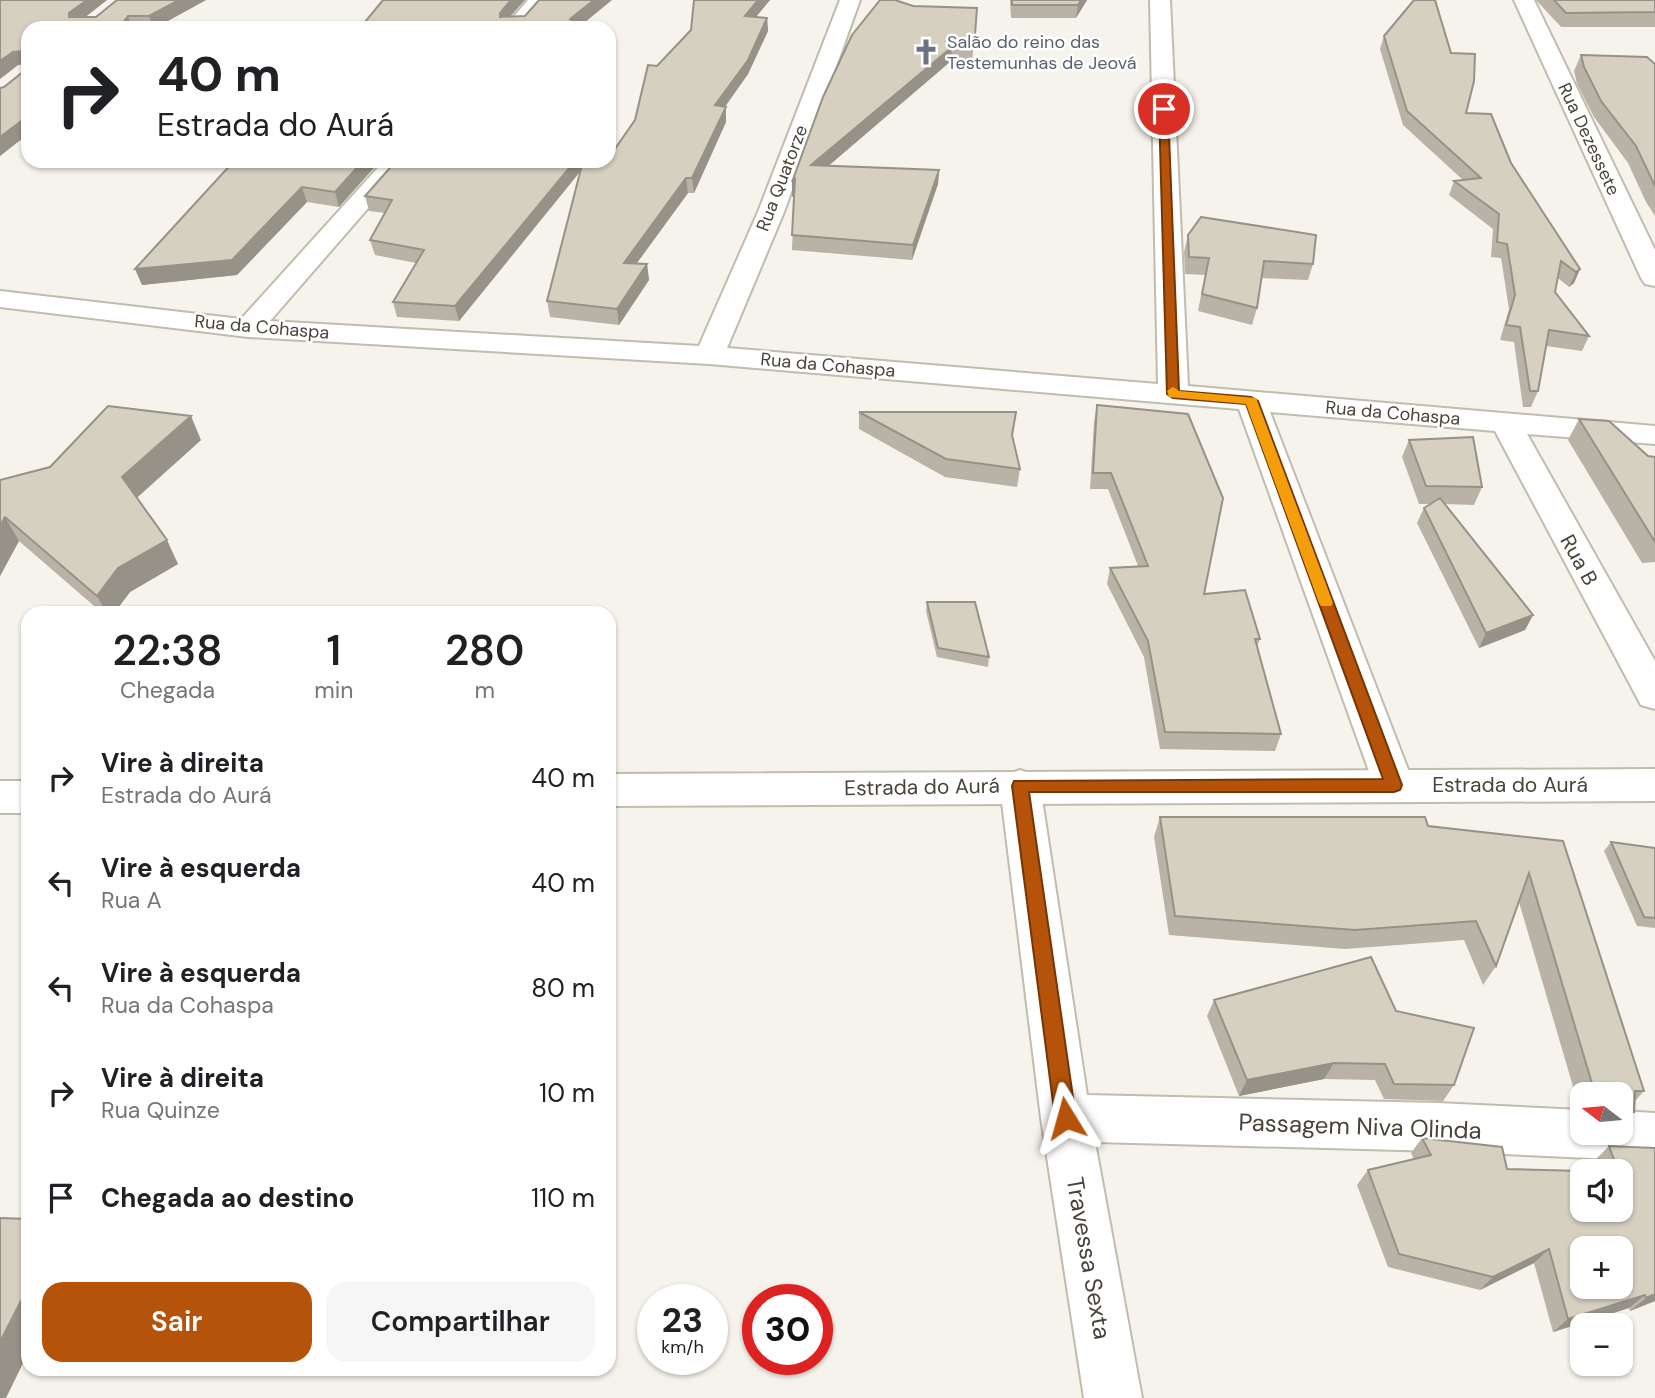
<!DOCTYPE html>
<html lang="pt">
<head>
<meta charset="utf-8">
<style>
  body { margin:0; font-family:"DM Sans",sans-serif; background:#f6f6f6; color:#202124; height:100vh; display:flex; flex-direction:column; font-size:26px; white-space:nowrap }
  * { box-sizing:border-box; margin:0 }
  p { font-size:23px; color:#757577 }
  .icon { flex:none; width:38px; height:38px; fill:none; stroke:currentColor; stroke-width:2; stroke-linecap:round; stroke-linejoin:round }
  .map { position:relative; flex:1; overflow:hidden }
  .side { position:absolute; left:21px; top:606px; width:595px; height:770px; display:flex; flex-direction:column; background:#fff; border-radius:21px; box-shadow:0 2px 5px #0004 }
  .side>* { flex:none }
  .top-card { position:absolute; left:21px; top:21px; width:595px; height:147px; border-radius:21px; box-shadow:0 2px 5px #0004; background:#fff; color:#202124; overflow:hidden }
  .needle { width:46px; rotate:286deg }
  .tools { position:absolute; left:1570px; top:1082px; display:grid; gap:14px }
  .tools a { display:grid; place-items:center; width:63px; height:63px; border-radius:14px; background:#fff; box-shadow:0 2px 5px #0004; font-size:35px }
  .speed { position:absolute; left:637px; top:1284px; display:flex; gap:14px; font-size:35px; font-weight:700; text-align:center }
  .speed>* { display:grid; place-content:center; width:91px; height:91px; border-radius:50%; background:#fff; box-shadow:0 2px 5px #0004; line-height:1 }
  .speed small { font-size:18px; font-weight:400 }
  .speed .limit { border:10px solid #d22; background:#fff; color:#111 }
  .pin { position:absolute; display:grid; place-items:center; width:60px; height:60px; color:#fff; margin:-30px; border:4px solid #fff; border-radius:50%; box-shadow:0 2px 7px #0007 }
  .me { position:absolute; width:77px; margin:-38px; rotate:352deg; stroke-linejoin:round; filter:drop-shadow(0 0 5px #0008) }
  .turn { display:flex; align-items:center; gap:24px; height:147px; padding:0 21px; font-size:32px }
  .turn .icon { width:91px; height:91px; stroke-width:2.5 }
  .turn b { display:block; font-size:49px; line-height:60px }
  .eta { display:flex; justify-content:space-evenly; align-items:center; height:119px; text-align:center }
  .eta b { font-size:42px; font-weight:600; line-height:49px }
  .primary-button { display:flex; gap:14px; margin-top:auto; padding:14px 21px }
  .primary-button a { flex:1; height:80px; border-radius:21px; background:#b45309; color:#fff; font-size:28px; font-weight:600; line-height:80px; text-align:center }
  .primary-button a+a { background:#f6f6f6; color:#202124 }
  ul { padding:0; list-style:none }
  li { display:flex; align-items:center; gap:21px; height:105px; padding:0 21px }
  li div { flex:1 }
  li b { display:block; font-size:26px }
  li em { font-style:normal }
  .map>svg:first-child { display:block }
  .lines { fill:none; stroke-linecap:round; stroke-linejoin:round }
  .minor-casing { stroke:#c0bcae; stroke-width:4 }
  .tertiary-casing { stroke:#c0bcae; stroke-width:4 }
  .minor { fill:#fff; fill-rule:evenodd }
  .tertiary { fill:#fff; fill-rule:evenodd }
  .wall { fill:#b8b3a6 }
  .shaded-wall { fill:#969287 }
  .building { fill:#d6d0c1; stroke:#969287; stroke-width:2; fill-rule:evenodd }
  .route { fill:#b45309; stroke:#753606; stroke-width:2 }
  .slow { fill:#f59e0b }
  .labels { text-anchor:middle; dominant-baseline:central; stroke-width:5; stroke-linejoin:round; paint-order:stroke }
  .far-worship-label { font-size:18px; fill:#5b616d; stroke:#fff; text-anchor:start }
  .far-street-label { font-size:18px; fill:#494439; stroke:#fff }
  .street-label { font-size:21px; fill:#494439; stroke:#fff }
  .near-street-label { font-size:24px; fill:#494439; stroke:#fff }
</style>
</head>
<body>
<div class="map">
<svg width="1655" height="1398" viewBox="0 0 1655 1398">
  <rect width="100%" height="100%" fill="#f5f3eb"/>
  <g class="lines">
    <g class="minor-casing">
      <path id="minor" d="M 528,0 L 549,0 L 525,28 L 504,28 Z
        M 840,0 L 860,0 L 784,212 L 727,348 L 1158,384 L 1150,0 L 1170,0 L 1188,386 L 1655,426 L 1655,444 L 1527,434 L 1655,661 L 1655,709 L 1641,705 L 1495,431 L 1270,412 L 1414,785 L 1408,796 L 1394,801 L 1380,796 L 1374,785 L 1239,409 L 709,364 L 248,337 L 0,307 L 0,291 L 241,319 L 384,161 L 409,161 L 270,321 L 699,346 L 758,212 Z
        M 1514,0 L 1534,0 L 1655,250 L 1655,286 L 1645,284 L 1641,278 Z
        M 1020,770 L 1034,775 L 1040,786 L 1087,1095 L 1438,1103 L 1582,1110 L 1582,1132 L 1620,1132 L 1620,1111 L 1655,1113 L 1655,1161 L 1438,1151 L 1095,1142 L 1142,1398 L 1084,1398 L 1041,1118 L 1000,786 L 1006,775 Z"/>
    </g>
    <g class="tertiary-casing">
      <path id="tertiary" d="M 1655,769 L 1655,801 L 609,806 L 609,774 Z
        M 0,781 L 28,781 L 28,813 L 0,813 Z"/>
    </g>
    <use href="#minor" class="minor"/>
    <use href="#tertiary" class="tertiary"/>
  </g>
  <path class="wall" d="M 0,0 L 107,0 L 85,17 L 96,17 L 206,0 L 155,28 L 28,28 L 28,134 L 0,156 L 0,88 L 4,87 L 24,71 L 24,64 L 18,65 L 0,79 Z
    M 694,0 L 770,0 L 756,17 L 767,18 L 768,31 L 748,74 L 725,107 L 726,122 L 694,193 L 688,193 L 636,264 L 647,264 L 649,280 L 619,325 L 550,317 L 547,301 L 580,171 L 459,321 L 397,317 L 393,302 L 416,263 L 375,255 L 370,240 L 385,213 L 369,211 L 365,196 L 612,153 L 635,120 L 657,66 L 691,30 Z
    M 1010,0 L 1087,0 L 1076,18 L 1011,18 Z
    M 1536,0 L 1655,0 L 1655,27 L 1561,27 Z
    M 913,6 L 977,8 L 972,62 L 951,61 L 828,166 L 939,170 L 938,184 L 912,260 L 792,250 L 794,195 L 792,197 L 792,182 Z
    M 1384,36 L 1466,113 L 1511,163 L 1580,269 L 1574,283 L 1569,287 L 1558,278 L 1555,292 L 1589,336 L 1582,351 L 1546,346 L 1538,391 L 1531,407 L 1523,407 L 1514,342 L 1500,340 L 1509,309 L 1501,258 L 1491,257 L 1493,229 L 1449,195 L 1454,181 L 1463,180 L 1403,125 L 1380,49 Z
    M 1581,55 L 1655,64 L 1655,216 L 1646,202 L 1628,163 L 1594,117 L 1577,84 L 1574,71 Z
    M 234,161 L 380,161 L 339,207 L 307,202 L 237,275 L 142,285 Z
    M 1188,235 L 1313,264 L 1308,280 L 1261,278 L 1257,308 L 1252,325 L 1198,311 L 1205,275 L 1185,274 L 1184,252 Z
    M 1097,405 L 1204,594 L 1260,639 L 1257,647 L 1281,734 L 1275,751 L 1160,749 L 1144,657 L 1107,584 L 1110,568 L 1138,566 L 1108,489 L 1090,489 L 1094,422 Z
    M 859,412 L 1013,437 L 1020,469 L 1017,487 L 945,477 L 859,429 Z
    M 1579,419 L 1648,456 L 1655,457 L 1655,562 L 1642,563 L 1568,440 Z
    M 201,440 L 137,498 L 178,564 L 130,592 L 115,612 L 101,612 L 19,541 L 0,576 L 0,480 L 50,467 Z
    M 1409,440 L 1482,487 L 1474,505 L 1445,504 L 1533,615 L 1525,630 L 1479,648 L 1417,523 L 1424,508 L 1430,504 L 1419,504 L 1402,457 Z
    M 927,602 L 989,657 L 988,667 L 937,657 L 926,611 Z
    M 1160,817 L 1428,826 L 1563,841 L 1644,1091 L 1635,1101 L 1634,1112 L 1620,1126 L 1620,1094 L 1582,1094 L 1582,1109 L 1579,1107 L 1519,902 L 1496,966 L 1483,985 L 1464,940 L 1345,949 L 1169,935 L 1154,837 Z
    M 1611,842 L 1655,848 L 1655,928 L 1637,926 L 1604,851 Z
    M 1214,1000 L 1396,1011 L 1454,1085 L 1443,1101 L 1384,1099 L 1375,1080 L 1324,1079 L 1239,1096 L 1207,1016 Z
    M 1422,1138 L 1507,1169 L 1582,1209 L 1620,1171 L 1598,1171 L 1594,1161 L 1609,1146 L 1655,1148 L 1655,1301 L 1630,1311 L 1629,1308 L 1553,1332 L 1534,1263 L 1480,1290 L 1388,1267 L 1357,1185 L 1368,1170 L 1414,1159 L 1411,1153 Z"/>
  <path class="shaded-wall" d="M 87,0 L 107,0 L 74,26 L 69,17 L 69,13 Z
    M 179,0 L 206,0 L 155,28 L 153,28 L 149,16 Z
    M 511,0 L 525,0 L 502,26 L 500,13 Z
    M 594,0 L 612,0 L 578,28 L 570,19 Z
    M 758,0 L 770,0 L 745,30 L 745,16 Z
    M 1081,0 L 1087,0 L 1076,18 L 1078,5 Z
    M 128,16 L 132,28 L 119,28 Z
    M 767,18 L 768,31 L 748,74 L 716,119 L 715,105 Z
    M 952,47 L 951,61 L 812,180 L 811,165 Z
    M 24,51 L 28,64 L 18,65 L 0,79 L 0,61 L 13,52 Z
    M 726,107 L 726,122 L 694,193 L 692,178 Z
    M 28,116 L 28,134 L 0,156 L 0,137 Z
    M 363,161 L 380,161 L 339,207 L 335,192 Z
    M 575,161 L 588,162 L 459,321 L 455,306 Z
    M 939,170 L 938,184 L 912,260 L 913,245 Z
    M 686,178 L 688,193 L 626,278 L 624,263 Z
    M 795,179 L 795,194 L 792,197 L 792,182 Z
    M 302,187 L 307,202 L 237,275 L 142,285 L 135,269 Z
    M 647,264 L 649,280 L 619,325 L 617,309 Z
    M 1580,269 L 1574,283 L 1569,287 L 1576,272 Z
    M 191,416 L 201,440 L 134,500 L 122,477 Z
    M 5,517 L 19,541 L 0,576 L 0,526 Z
    M 167,540 L 178,564 L 130,592 L 115,612 L 106,612 L 97,596 L 118,568 Z
    M 1533,615 L 1525,630 L 1479,648 L 1486,633 Z
    M 1334,1063 L 1324,1079 L 1239,1096 L 1247,1080 Z
    M 1549,1249 L 1534,1263 L 1480,1290 L 1493,1277 Z
    M 28,1287 L 28,1353 L 6,1398 L 0,1398 L 0,1342 Z
    M 1655,1294 L 1655,1301 L 1630,1311 L 1646,1298 Z
    M 1645,1295 L 1629,1308 L 1553,1332 L 1568,1319 Z"/>
  <path class="building" d="M 0,0 L 87,0 L 69,13 L 69,17 L 96,17 L 117,0 L 179,0 L 149,16 L 128,16 L 119,28 L 28,28 L 28,116 L 0,137 L 0,88 L 4,87 L 24,71 L 24,51 L 13,52 L 0,61 Z
    M 383,0 L 511,0 L 500,13 L 500,17 L 525,16 L 539,0 L 594,0 L 570,19 L 580,28 L 360,28 Z
    M 694,0 L 758,0 L 745,16 L 767,18 L 748,60 L 715,105 L 726,107 L 692,178 L 686,178 L 624,263 L 647,264 L 617,309 L 547,301 L 583,161 L 609,161 L 609,153 L 612,153 L 635,120 L 648,65 L 657,66 L 691,30 Z
    M 880,0 L 895,0 L 913,6 L 977,8 L 974,48 L 952,47 L 811,165 L 939,170 L 913,245 L 792,235 L 795,179 L 792,182 L 823,97 L 852,35 Z
    M 1012,0 L 1081,0 L 1078,5 L 1012,5 Z
    M 1414,0 L 1435,0 L 1451,53 L 1475,54 L 1474,81 L 1466,113 L 1491,114 L 1511,163 L 1580,269 L 1576,272 L 1561,261 L 1555,292 L 1589,336 L 1549,330 L 1538,391 L 1530,391 L 1520,327 L 1506,325 L 1515,295 L 1507,244 L 1497,242 L 1499,214 L 1454,181 L 1481,178 L 1407,111 L 1384,36 Z
    M 1554,0 L 1655,0 L 1655,12 L 1566,13 Z
    M 1581,55 L 1647,57 L 1655,64 L 1655,186 L 1636,146 L 1601,101 L 1584,67 Z
    M 234,161 L 363,161 L 335,192 L 302,187 L 232,260 L 135,269 Z
    M 396,161 L 575,161 L 455,306 L 393,302 L 424,250 L 370,240 L 392,200 L 365,196 Z
    M 1201,217 L 1316,235 L 1313,264 L 1264,261 L 1257,308 L 1202,294 L 1209,258 L 1189,257 L 1188,235 Z
    M 1097,405 L 1188,414 L 1223,498 L 1204,594 L 1245,590 L 1260,639 L 1255,639 L 1281,734 L 1165,732 L 1148,641 L 1110,568 L 1148,566 L 1111,473 L 1093,473 Z
    M 108,406 L 191,416 L 122,477 L 167,540 L 118,568 L 97,596 L 5,517 L 0,526 L 0,480 L 50,467 Z
    M 859,412 L 1016,412 L 1012,435 L 1020,469 L 946,459 Z
    M 1579,419 L 1609,421 L 1648,456 L 1655,457 L 1655,542 Z
    M 1473,437 L 1482,487 L 1426,486 L 1409,440 Z
    M 1440,498 L 1533,615 L 1486,633 L 1424,508 Z
    M 927,602 L 975,602 L 989,657 L 938,648 Z
    M 1160,817 L 1425,817 L 1428,826 L 1563,841 L 1644,1091 L 1635,1091 L 1634,1112 L 1620,1112 L 1620,1094 L 1601,1094 L 1601,1092 L 1594,1090 L 1529,873 L 1496,966 L 1476,921 L 1355,930 L 1175,916 Z
    M 1611,842 L 1655,848 L 1655,918 L 1644,917 Z
    M 1371,957 L 1396,1011 L 1474,1028 L 1454,1085 L 1394,1084 L 1385,1064 L 1334,1063 L 1247,1080 L 1214,1000 Z
    M 1422,1138 L 1502,1147 L 1507,1169 L 1582,1171 L 1582,1209 L 1620,1209 L 1620,1171 L 1618,1171 L 1609,1146 L 1655,1148 L 1655,1294 L 1646,1298 L 1645,1295 L 1568,1319 L 1549,1249 L 1493,1277 L 1399,1254 L 1368,1170 L 1431,1155 ZM 1582,1248 L 1620,1248 L 1620,1286 L 1582,1286 Z
    M 0,1218 L 28,1219 L 28,1287 L 0,1342 Z"/>
  <path class="route" d="M 1164,107 L 1168,109 L 1179,391 L 1251,397 L 1258,401 L 1402,785 L 1400,790 L 1394,792 L 1029,792 L 1076,1118 L 1073,1125 L 1066,1128 L 1058,1125 L 1055,1118 L 1012,786 L 1014,781 L 1383,779 L 1246,404 L 1173,398 L 1167,394 L 1159,109 Z"/>
  <path class="slow" d="M 1173,387 L 1179,391 L 1256,398 L 1333,603 L 1331,606 L 1321,606 L 1319,603 L 1246,404 L 1169,397 L 1167,391 Z"/>
  <defs>
    <g id="church-bare" transform="scale(2.1)"><path d="M-1.2-6h2.4v3.5h3.3v2.4h-3.3V6h-2.4V-.1h-3.3v-2.4h3.3Z" fill="#6b7280" stroke="#fff" stroke-width="2.5" paint-order="stroke"/></g>
  </defs>
  <g fill-rule="evenodd">
    <use href="#church-bare" x="926" y="52"/>
  </g>
  <g class="labels">
    <g class="far-worship-label">
      <text x="947" y="42">Salão do reino das<tspan x="947" dy="21">Testemunhas de Jeová</tspan></text>
    </g>
    <g class="far-street-label">
      <text transform="translate(1589 139) rotate(65)">Rua Dezessete</text>
      <text transform="translate(782 178) rotate(-69)">Rua Quatorze</text>
      <text transform="translate(262 327) rotate(5)">Rua da Cohaspa</text>
      <text transform="translate(828 365) rotate(5)">Rua da Cohaspa</text>
      <text transform="translate(1393 413) rotate(5)">Rua da Cohaspa</text>
    </g>
    <g class="street-label">
      <text transform="translate(1579 560) rotate(61)">Rua B</text>
      <text x="1510" y="785">Estrada do Aurá</text>
      <text transform="translate(922 787) rotate(-1)">Estrada do Aurá</text>
    </g>
    <g class="near-street-label">
      <text transform="translate(1360 1126) rotate(2)">Passagem Niva Olinda</text>
      <text transform="translate(1089 1258) rotate(80)">Travessa Sexta</text>
    </g>
  </g>
</svg>
<div class="tools">
<a><svg class="needle" viewBox="-14 -14 28 28"><path d="M0-13l5 13h-10z" fill="#e53935"/><path d="M0 13l5-13h-10z" fill="#757577"/></svg></a>
<a><svg class="icon" aria-label="sound" viewBox="0 0 24 24"><path d="M4 9h4l5-4v14l-5-4H4zM17 9q2 3 0 6"/></svg></a>
<a>+</a>
<a>−</a>
</div>
<div class="speed"><div>23<small>km/h</small></div><div class="limit">30</div></div>
<div class="pin" style="left:1164px;top:109px;background:#d93025"><svg class="icon" aria-label="arrive" viewBox="0 0 24 24"><path d="M6 21V4h12l-3 4 3 4H6"/></svg></div>
<svg class="me" style="left:1066px;top:1118px" viewBox="-20 -20 40 40"><path d="M0-17L14 15 0 8-14 15z" fill="#b45309" stroke="#fff" stroke-width="4"/></svg>
<div class="top-card">
<div class="turn"><svg class="icon" aria-label="right" viewBox="0 0 24 24"><path d="M7 20v-9h11M14 6l5 5-5 5"/></svg><div><b>40 m</b>Estrada do Aurá</div></div>
</div>
<section class="side">
<div class="eta">
<div><b>22:38</b><p>Chegada</p></div>
<div><b>1</b><p>min</p></div>
<div><b>280</b><p>m</p></div>
</div>
<ul>
<li><svg class="icon" aria-label="right" viewBox="0 0 24 24"><path d="M7 20v-9h11M14 6l5 5-5 5"/></svg><div><b>Vire à direita</b><p>Estrada do Aurá</p></div><em>40 m</em></li>
<li><svg class="icon" aria-label="left" viewBox="0 0 24 24"><path d="M17 20v-9H6M10 6l-5 5 5 5"/></svg><div><b>Vire à esquerda</b><p>Rua A</p></div><em>40 m</em></li>
<li><svg class="icon" aria-label="left" viewBox="0 0 24 24"><path d="M17 20v-9H6M10 6l-5 5 5 5"/></svg><div><b>Vire à esquerda</b><p>Rua da Cohaspa</p></div><em>80 m</em></li>
<li><svg class="icon" aria-label="right" viewBox="0 0 24 24"><path d="M7 20v-9h11M14 6l5 5-5 5"/></svg><div><b>Vire à direita</b><p>Rua Quinze</p></div><em>10 m</em></li>
<li><svg class="icon" aria-label="arrive" viewBox="0 0 24 24"><path d="M6 21V4h12l-3 4 3 4H6"/></svg><div><b>Chegada ao destino</b></div><em>110 m</em></li>
</ul>
<div class="primary-button"><a>Sair</a><a>Compartilhar</a></div>
</section>
</div>
</body>
</html>
